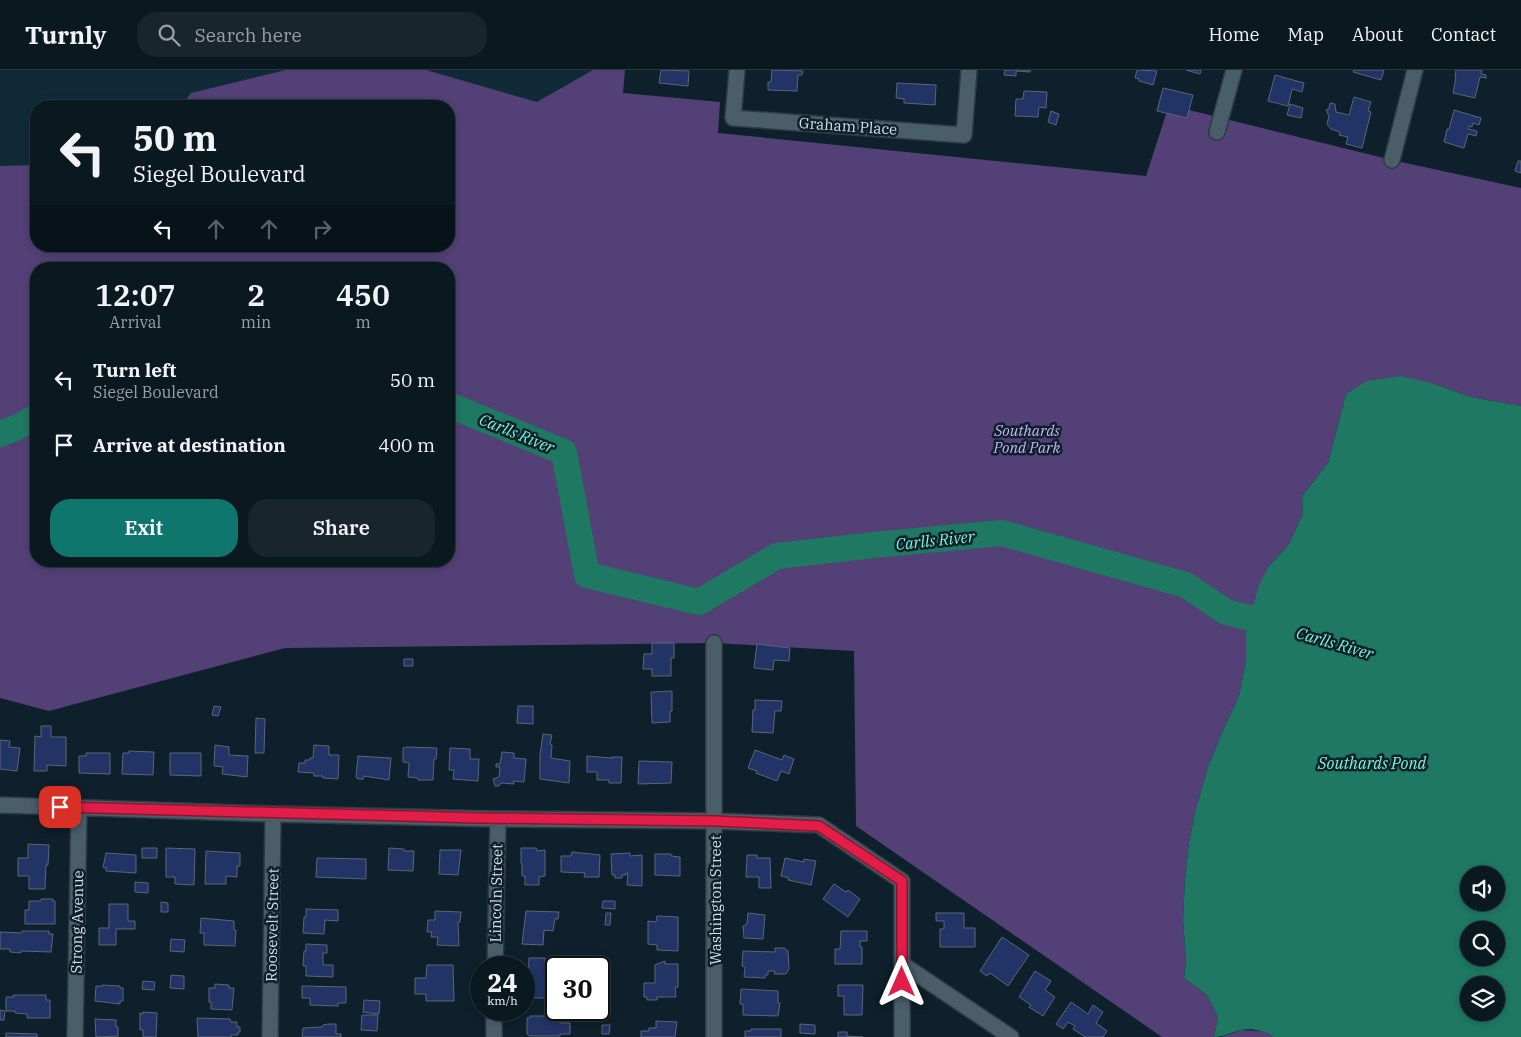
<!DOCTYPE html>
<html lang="en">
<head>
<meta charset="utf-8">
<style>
  body { margin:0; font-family:"IBM Plex Serif",serif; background:#18252d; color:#f1f3f6; height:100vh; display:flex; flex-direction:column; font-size:19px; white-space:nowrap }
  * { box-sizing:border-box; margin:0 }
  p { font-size:16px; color:#99a0a5 }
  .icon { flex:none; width:28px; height:28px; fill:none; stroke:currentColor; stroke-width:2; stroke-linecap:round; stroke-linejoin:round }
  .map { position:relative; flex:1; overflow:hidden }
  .side { position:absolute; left:30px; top:192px; width:425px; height:305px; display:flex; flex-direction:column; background:#0a1820; border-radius:20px; box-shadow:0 2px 8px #0003,0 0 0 1px #2a373e }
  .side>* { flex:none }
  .banner { position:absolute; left:30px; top:30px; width:425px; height:152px; border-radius:20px; box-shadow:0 2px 8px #0003,0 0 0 1px #2a373e; background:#0a1820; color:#f1f3f6; overflow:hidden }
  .controls { position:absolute; left:1460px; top:796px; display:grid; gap:10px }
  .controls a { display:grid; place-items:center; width:45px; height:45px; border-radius:50%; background:#0a1820; box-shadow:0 2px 8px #0003,0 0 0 1px #2a373e; font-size:25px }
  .speed { position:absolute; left:470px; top:886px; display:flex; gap:10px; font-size:25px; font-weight:700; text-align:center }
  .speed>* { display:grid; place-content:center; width:65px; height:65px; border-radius:50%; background:#0a1820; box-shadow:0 2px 8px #0003,0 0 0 1px #2a373e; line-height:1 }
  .speed small { font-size:12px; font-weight:400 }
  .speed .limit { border:2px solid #111; border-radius:8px; background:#fff; color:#111 }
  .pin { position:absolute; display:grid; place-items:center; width:42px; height:42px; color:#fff; margin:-21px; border-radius:10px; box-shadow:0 2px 8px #0006 }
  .me { position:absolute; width:55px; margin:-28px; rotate:0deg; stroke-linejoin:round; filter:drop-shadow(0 0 4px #0008) }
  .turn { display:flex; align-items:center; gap:18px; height:105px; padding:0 20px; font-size:22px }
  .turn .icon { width:65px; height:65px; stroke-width:2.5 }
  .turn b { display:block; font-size:35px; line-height:42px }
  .lanes { display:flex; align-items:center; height:48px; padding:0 20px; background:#0003; justify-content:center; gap:25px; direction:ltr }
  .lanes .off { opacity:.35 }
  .eta { display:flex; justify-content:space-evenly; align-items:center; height:85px; text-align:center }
  .eta b { font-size:30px; font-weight:600; line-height:35px }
  .action { display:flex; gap:10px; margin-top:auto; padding:10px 20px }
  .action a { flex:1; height:58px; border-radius:20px; background:#0f766e; color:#fff; font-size:20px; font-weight:600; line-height:58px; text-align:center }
  .action a+a { background:#18252d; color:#f1f3f6 }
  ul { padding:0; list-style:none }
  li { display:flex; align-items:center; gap:15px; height:65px; padding:0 20px }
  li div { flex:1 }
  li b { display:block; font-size:19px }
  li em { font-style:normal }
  header { display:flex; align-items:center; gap:30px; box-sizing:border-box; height:70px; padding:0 25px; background:#0a1820; border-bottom:1px solid #2a373e }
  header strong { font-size:24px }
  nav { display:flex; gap:28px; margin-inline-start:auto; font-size:18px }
  .search { width:350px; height:45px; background:#18252d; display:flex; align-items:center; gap:12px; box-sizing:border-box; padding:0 18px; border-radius:20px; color:#99a0a5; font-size:19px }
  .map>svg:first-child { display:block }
  .built { fill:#102a38 }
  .forest { fill:#524076; fill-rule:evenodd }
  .water { fill:#1e7862; fill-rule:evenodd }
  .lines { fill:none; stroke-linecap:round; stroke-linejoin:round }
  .river { stroke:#1e7862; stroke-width:26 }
  .building { fill:#223465; stroke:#5c6477 }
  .street-casing { stroke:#2f3941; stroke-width:18 }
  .street { stroke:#4a5e6a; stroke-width:15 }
  .route-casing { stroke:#92132f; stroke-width:12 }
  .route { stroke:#e11d48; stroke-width:9 }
  .labels { text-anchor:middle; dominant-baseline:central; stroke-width:5; stroke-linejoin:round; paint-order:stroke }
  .street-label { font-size:15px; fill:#d4dfe6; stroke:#0e202b }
  .park-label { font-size:15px; font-style:italic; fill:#c6b2f5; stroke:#0e202b }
  .water-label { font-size:16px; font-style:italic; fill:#7ff6d3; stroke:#0e202b }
</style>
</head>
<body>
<header>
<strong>Turnly</strong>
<div class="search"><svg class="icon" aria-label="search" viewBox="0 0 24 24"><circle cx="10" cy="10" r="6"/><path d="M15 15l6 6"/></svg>Search here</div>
<nav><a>Home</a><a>Map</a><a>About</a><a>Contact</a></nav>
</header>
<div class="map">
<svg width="1521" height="967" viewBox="0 0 1521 967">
  <rect width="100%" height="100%" fill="#0e202b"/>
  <path class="built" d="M 0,0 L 625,0 L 623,23 L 720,32 L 708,194 L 449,36 L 36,36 L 36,123 L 0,119 Z"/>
  <path class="forest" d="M 286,0 L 426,0 L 537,32 L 593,0 L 625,0 L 623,23 L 720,32 L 718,63 L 1146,106 L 1169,35 L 1392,90 L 1521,118 L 1521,336 L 1471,327 L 1435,314 L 1346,324 L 1328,393 L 1302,426 L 1303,443 L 1289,474 L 1269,496 L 1246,562 L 1246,590 L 1239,626 L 1223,660 L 1208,697 L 1195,742 L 1189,773 L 1185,809 L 1183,850 L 1186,891 L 1184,908 L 1207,925 L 1218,947 L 1214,967 L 1162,967 L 856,756 L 854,581 L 714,573 L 285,578 L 49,641 L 0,628 L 0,96 L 36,95 L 36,176 L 449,176 L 449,36 L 181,36 L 191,23 ZM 36,199 L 449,199 L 449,491 L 36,491 Z
    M 1241,960 L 1262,961 L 1273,965 L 1273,967 L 1221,967 Z"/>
  <path class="water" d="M 1401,306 L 1435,314 L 1471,327 L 1521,336 L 1521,967 L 1273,967 L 1272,965 C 1263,961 1252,958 1241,960 C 1232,962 1224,967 1214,967 L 1218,947 L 1207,925 L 1184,908 L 1186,891 L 1183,850 L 1185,809 L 1189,773 L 1195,742 L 1208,697 L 1223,660 L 1239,626 L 1246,590 L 1246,562 L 1259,515 L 1269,496 L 1289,474 L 1303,443 L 1302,426 L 1328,393 L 1346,324 L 1367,311 ZM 1469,805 L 1496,805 L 1496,832 L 1469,832 ZM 1469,860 L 1496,860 L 1496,888 L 1469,888 ZM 1469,915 L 1496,915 L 1496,942 L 1469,942 Z"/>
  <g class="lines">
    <path class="river" d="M 449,335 L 564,382 L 587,505 L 699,532 L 777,486 L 883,474 L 1002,463 L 1186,515 L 1226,542 L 1285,557
      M 0,364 L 18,357 L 36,347"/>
  </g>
  <path class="building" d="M 661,0 L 689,1 L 688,16 L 659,13 Z
    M 772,0 L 803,1 L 802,5 L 798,5 L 797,21 L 768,20 L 768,12 L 771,12 Z
    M 1005,0 L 1030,0 L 1030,2 L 1016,1 L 1016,6 L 1004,5 Z
    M 1137,0 L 1157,1 L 1153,15 L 1139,11 L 1139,9 L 1135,8 Z
    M 1186,0 L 1201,0 L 1200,4 Z
    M 1354,0 L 1384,0 L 1381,10 L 1353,2 Z
    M 1456,0 L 1482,0 L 1481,4 L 1486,5 L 1486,8 L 1480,7 L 1475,28 L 1453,23 L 1456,7 L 1455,7 Z
    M 1275,5 L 1304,13 L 1302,22 L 1292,19 L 1288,36 L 1268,31 Z
    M 897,13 L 936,15 L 935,35 L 904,33 L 904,29 L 896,28 Z
    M 1163,18 L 1193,25 L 1187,48 L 1157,41 Z
    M 1024,21 L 1047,22 L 1046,38 L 1039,37 L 1038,47 L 1015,46 L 1016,29 L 1023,29 Z
    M 1354,27 L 1371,32 L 1368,41 L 1371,42 L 1362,78 L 1346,74 L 1348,67 L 1339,65 L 1340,62 L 1331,59 L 1327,54 L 1329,46 L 1326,40 L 1329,39 L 1330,33 L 1335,34 L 1336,42 L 1349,45 Z
    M 1290,34 L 1303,38 L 1301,48 L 1287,45 Z
    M 1454,40 L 1481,48 L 1479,55 L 1473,53 L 1472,57 L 1469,56 L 1468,59 L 1477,61 L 1476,66 L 1468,64 L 1464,78 L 1444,72 L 1447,59 L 1449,59 Z
    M 1051,41 L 1059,44 L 1056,55 L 1048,52 Z
    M 1518,91 L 1521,91 L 1521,103 L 1515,101 Z
    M 652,573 L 674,573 L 674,588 L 671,588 L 671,606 L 652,606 L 652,599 L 643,599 L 644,584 L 652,584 Z
    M 757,574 L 790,578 L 789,591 L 774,590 L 773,600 L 754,598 Z
    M 404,589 L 413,589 L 413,596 L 404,596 Z
    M 672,621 L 672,641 L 670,641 L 670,652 L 652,653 L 651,622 Z
    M 755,630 L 782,631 L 781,641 L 775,641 L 773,663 L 752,662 L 753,640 L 755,640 Z
    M 214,636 L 221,637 L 218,646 L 212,645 Z
    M 518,636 L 533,636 L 533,654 L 517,653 Z
    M 256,648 L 265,649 L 264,683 L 255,683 Z
    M 41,656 L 51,656 L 51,667 L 66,667 L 66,696 L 47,695 L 47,701 L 34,701 L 35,666 L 41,667 Z
    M 543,664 L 552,665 L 550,674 L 552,675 L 551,688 L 570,691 L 569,713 L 540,709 L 540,685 Z
    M 0,670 L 10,671 L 9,677 L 20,678 L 17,701 L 0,699 Z
    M 215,675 L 229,677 L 229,685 L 248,686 L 247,707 L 222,704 L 223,697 L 214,696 Z
    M 314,675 L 329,676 L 329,685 L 339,685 L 338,709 L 323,708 L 323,706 L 314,706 L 314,703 L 298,702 L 299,693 L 305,693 L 305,690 L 310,690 L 310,688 L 313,688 Z
    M 407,677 L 437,678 L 436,689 L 434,689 L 433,710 L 418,710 L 418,708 L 408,707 L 409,693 L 403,692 L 403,678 Z
    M 450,678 L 470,679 L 470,689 L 479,689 L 478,711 L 453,709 L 454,700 L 449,700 Z
    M 755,680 L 782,690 L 784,685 L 794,689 L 789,704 L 781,701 L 777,711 L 756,703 L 757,701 L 748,698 Z
    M 129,681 L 154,682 L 153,705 L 122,704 L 123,683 L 129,683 Z
    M 502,682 L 514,683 L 514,688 L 526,689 L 524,712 L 513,711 L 514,714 L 501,713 L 499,716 L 495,716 L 493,709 L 499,707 L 500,697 L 496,697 L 496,694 L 500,694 Z
    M 86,683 L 110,683 L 110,704 L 79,703 L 79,686 L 86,686 Z
    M 170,683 L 201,683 L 201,706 L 170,705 Z
    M 358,686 L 391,688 L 389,710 L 364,706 L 363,709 L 358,709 L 356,707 Z
    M 587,686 L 611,688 L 611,689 L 612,687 L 622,687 L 621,713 L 609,713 L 609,710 L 597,710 L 597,702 L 587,702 Z
    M 639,691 L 672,692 L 671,713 L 638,714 Z
    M 28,774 L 49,775 L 48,795 L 46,795 L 45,819 L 29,819 L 29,806 L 18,806 L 18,788 L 28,788 Z
    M 142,778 L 157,778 L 157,788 L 142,788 Z
    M 166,778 L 195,779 L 194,815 L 175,814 L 175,807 L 166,807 Z
    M 389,778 L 404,779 L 404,781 L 414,781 L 413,801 L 388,800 Z
    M 521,778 L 536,778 L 537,781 L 545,780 L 545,806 L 539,807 L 539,815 L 525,815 L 525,806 L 522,806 L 522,793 L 521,793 Z
    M 440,780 L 461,780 L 458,805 L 439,804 Z
    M 206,781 L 240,783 L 240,796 L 237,796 L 237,807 L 226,806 L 226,814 L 205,814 Z
    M 572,782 L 600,785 L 599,807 L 584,807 L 585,803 L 561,802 L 561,786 L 571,786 Z
    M 106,783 L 136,785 L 136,803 L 106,801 L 106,798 L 103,797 Z
    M 630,783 L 630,786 L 642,785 L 642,816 L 627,815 L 628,803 L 626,803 L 626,805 L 622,805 L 622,808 L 615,808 L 615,805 L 612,805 L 611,784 Z
    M 655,784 L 671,784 L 671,786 L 680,787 L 680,806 L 655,805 Z
    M 747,785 L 757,785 L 757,788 L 770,788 L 771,818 L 759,818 L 759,807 L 746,807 Z
    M 317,788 L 366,789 L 366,809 L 316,807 Z
    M 785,788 L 804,792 L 804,789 L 816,791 L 811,815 L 788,810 L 789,808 L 781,806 Z
    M 135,812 L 148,813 L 148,823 L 135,822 Z
    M 834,814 L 846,822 L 848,820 L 860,829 L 848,847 L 823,829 Z
    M 41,829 L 53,829 L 53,831 L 55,831 L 55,854 L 25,854 L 25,840 L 29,840 L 29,831 L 41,831 Z
    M 603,831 L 615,831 L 615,839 L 602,838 Z
    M 161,832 L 168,833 L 168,842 L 161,842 Z
    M 109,834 L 128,834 L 128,851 L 135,851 L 135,859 L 116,859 L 116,875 L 99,875 L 99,858 L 109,858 Z
    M 306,839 L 338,840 L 338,851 L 325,850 L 324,864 L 303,863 L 304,847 L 306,847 Z
    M 435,841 L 461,842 L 460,852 L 458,852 L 459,876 L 437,875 L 438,867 L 431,867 L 432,862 L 427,862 L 428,850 L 435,850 Z
    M 526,841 L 559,842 L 558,849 L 555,849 L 553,861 L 544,860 L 543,875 L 522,874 Z
    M 606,843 L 611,843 L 610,855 L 605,855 Z
    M 748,843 L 765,845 L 763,869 L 744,868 L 743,856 L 747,854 Z
    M 936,843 L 964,843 L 964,858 L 975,858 L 975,877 L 940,877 L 940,859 L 944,859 L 944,851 L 936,851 Z
    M 657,846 L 678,847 L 678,881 L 657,880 L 657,875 L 648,874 L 648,851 L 656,852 Z
    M 201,848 L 234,851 L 234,860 L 236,860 L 235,876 L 204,875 L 204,863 L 200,863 Z
    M 22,861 L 49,861 L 49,864 L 53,864 L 51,882 L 21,881 L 21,883 L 10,882 L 10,879 L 0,879 L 0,862 L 22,863 Z
    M 841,861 L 867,861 L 867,871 L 860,871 L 860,877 L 862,877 L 862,894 L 835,894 L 835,879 L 840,879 Z
    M 1002,867 L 1029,885 L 1008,916 L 990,903 L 987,906 L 980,901 Z
    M 171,869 L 185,870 L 184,882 L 170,881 Z
    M 306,874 L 327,875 L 327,883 L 323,883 L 323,895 L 333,895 L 333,907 L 306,906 L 306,896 L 303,896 L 304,881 L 306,881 Z
    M 775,878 L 784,878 L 788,881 L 789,899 L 786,904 L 774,904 L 775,901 L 768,901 L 768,905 L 765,905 L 765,908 L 744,907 L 745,897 L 742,896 L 743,881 L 775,882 Z
    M 529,888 L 545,888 L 545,893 L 547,893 L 547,895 L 552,896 L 551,928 L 533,928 L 533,912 L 528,912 Z
    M 593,888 L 600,889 L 599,899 L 599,898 L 592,898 Z
    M 665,891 L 665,894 L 678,894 L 678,917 L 675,917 L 676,927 L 657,927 L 657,930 L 647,930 L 647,927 L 644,927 L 644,913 L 655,913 L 655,895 Z
    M 427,895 L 453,895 L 454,931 L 426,931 L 426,924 L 415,924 L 415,908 L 426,908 Z
    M 1035,901 L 1051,911 L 1045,920 L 1055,927 L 1043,946 L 1029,937 L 1031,935 L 1019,927 Z
    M 171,905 L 184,906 L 184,919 L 170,918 Z
    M 143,911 L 155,912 L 154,920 L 142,919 Z
    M 215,914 L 229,915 L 229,918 L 234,918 L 232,940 L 211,939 L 211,932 L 209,932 L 209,918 L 215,918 Z
    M 102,915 L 120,916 L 120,918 L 123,918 L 123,931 L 120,931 L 120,934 L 95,931 L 96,916 L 102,916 Z
    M 838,915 L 863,915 L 862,945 L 844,945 L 844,926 L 838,926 Z
    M 302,916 L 346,917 L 346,933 L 338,933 L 338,936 L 310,935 L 310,928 L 302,928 Z
    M 741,919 L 778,921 L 778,933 L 780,933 L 778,946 L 743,945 L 743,934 L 740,934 Z
    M 13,925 L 46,925 L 46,930 L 50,930 L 50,948 L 27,948 L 27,944 L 15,943 L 15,941 L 6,941 L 6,927 L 14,927 Z
    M 364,930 L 380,931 L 379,944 L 363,942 Z
    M 1071,932 L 1088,944 L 1093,935 L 1103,942 L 1096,953 L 1107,961 L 1103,967 L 1085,967 L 1073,959 L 1075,956 L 1068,952 L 1063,959 L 1056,954 Z
    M 0,940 L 5,941 L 4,950 L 0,950 Z
    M 143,942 L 157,943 L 156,967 L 143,967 L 143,960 L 140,960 L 140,943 L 143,944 Z
    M 362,945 L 378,945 L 377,961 L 361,960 Z
    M 530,946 L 560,946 L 560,953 L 570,953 L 570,964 L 560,964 L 560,966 L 529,966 L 527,964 L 527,948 L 530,948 Z
    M 197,948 L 230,949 L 231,952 L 237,952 L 237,957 L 240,957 L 240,962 L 238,962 L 238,965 L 231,965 L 231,967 L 198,967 Z
    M 95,949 L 116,950 L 116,957 L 118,957 L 118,966 L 96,967 Z
    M 656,951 L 677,952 L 675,967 L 641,967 L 641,961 L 649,961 L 649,958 L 656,958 Z
    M 328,954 L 336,954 L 336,964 L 341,964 L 341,967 L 302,967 L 303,958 L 322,957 L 323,955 Z
    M 800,954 L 815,955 L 815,964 L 800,963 Z
    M 602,955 L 610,955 L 609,964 L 602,964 Z
    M 751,959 L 781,959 L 781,967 L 745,967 L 745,961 L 751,961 Z
    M 838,962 L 847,962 L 847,966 L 863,967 L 838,967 Z
    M 6,963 L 37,964 L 37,967 L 6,967 Z"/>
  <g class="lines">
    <g class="street-casing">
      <path id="street" d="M 737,0 L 733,48 L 964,65 L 969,0
        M 1217,62 L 1234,0
        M 1392,90 L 1415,0
        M 0,735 L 273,744 L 498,749 L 715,751 L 819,755 L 902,811 L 902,967
        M 902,894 L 1011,967
        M 495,898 L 498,749
        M 75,967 L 79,738
        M 270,967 L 273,744
        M 494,967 L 494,940
        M 714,967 L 714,573"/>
    </g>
    <use href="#street" class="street"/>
  </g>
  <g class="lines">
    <g class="route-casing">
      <path id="route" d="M 60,737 L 479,748 L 715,751 L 819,756 L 902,811 L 902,912"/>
    </g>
    <use href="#route" class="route"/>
  </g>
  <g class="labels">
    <g class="street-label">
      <text transform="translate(848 56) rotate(4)">Graham Place</text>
      <text transform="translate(496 823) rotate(-89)">Lincoln Street</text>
      <text transform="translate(715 830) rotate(-90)">Washington Street</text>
      <text transform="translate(77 852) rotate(-89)">Strong Avenue</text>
      <text transform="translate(272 855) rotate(-89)">Roosevelt Street</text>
    </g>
    <g class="park-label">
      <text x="1027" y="360">Southards<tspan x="1027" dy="17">Pond Park</tspan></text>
    </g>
    <g class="water-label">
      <text transform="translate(517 363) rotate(22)">Carlls River</text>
      <text transform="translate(935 470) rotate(-6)">Carlls River</text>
      <text transform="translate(1335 573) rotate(16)">Carlls River</text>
      <text x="1372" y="693">Southards Pond</text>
    </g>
  </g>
</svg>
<div class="controls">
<a><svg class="icon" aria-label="sound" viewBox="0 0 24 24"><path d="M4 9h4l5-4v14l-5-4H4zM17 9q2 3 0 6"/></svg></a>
<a><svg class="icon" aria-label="search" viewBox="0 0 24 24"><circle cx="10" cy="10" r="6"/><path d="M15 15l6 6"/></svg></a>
<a><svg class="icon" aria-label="layers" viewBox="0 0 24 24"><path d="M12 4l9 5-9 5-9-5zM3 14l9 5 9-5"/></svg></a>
</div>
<div class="speed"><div>24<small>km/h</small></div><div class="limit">30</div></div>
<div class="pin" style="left:60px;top:737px;background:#d93025"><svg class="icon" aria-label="arrive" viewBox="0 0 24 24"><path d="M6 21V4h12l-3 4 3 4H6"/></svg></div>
<svg class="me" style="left:902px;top:912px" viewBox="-20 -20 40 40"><path d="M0-17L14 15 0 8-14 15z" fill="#e11d48" stroke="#fff" stroke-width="4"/></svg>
<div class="banner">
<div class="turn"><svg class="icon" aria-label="left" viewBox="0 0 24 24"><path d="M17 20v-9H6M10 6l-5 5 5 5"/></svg><div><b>50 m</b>Siegel Boulevard</div></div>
<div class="lanes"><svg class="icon" aria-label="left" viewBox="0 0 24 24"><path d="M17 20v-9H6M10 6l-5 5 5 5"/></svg><svg class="icon off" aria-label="ahead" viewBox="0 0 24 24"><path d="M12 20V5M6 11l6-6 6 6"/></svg><svg class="icon off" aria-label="ahead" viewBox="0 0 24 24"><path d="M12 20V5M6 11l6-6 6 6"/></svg><svg class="icon off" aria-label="right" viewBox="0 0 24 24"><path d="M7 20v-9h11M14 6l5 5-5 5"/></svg></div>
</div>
<section class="side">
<div class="eta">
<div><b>12:07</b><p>Arrival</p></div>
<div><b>2</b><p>min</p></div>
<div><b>450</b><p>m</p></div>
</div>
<ul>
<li><svg class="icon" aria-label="left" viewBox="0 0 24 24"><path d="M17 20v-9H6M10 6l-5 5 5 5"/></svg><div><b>Turn left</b><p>Siegel Boulevard</p></div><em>50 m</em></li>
<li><svg class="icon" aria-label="arrive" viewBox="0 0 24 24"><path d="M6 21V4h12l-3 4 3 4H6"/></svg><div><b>Arrive at destination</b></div><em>400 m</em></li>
</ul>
<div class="action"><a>Exit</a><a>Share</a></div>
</section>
</div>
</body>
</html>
